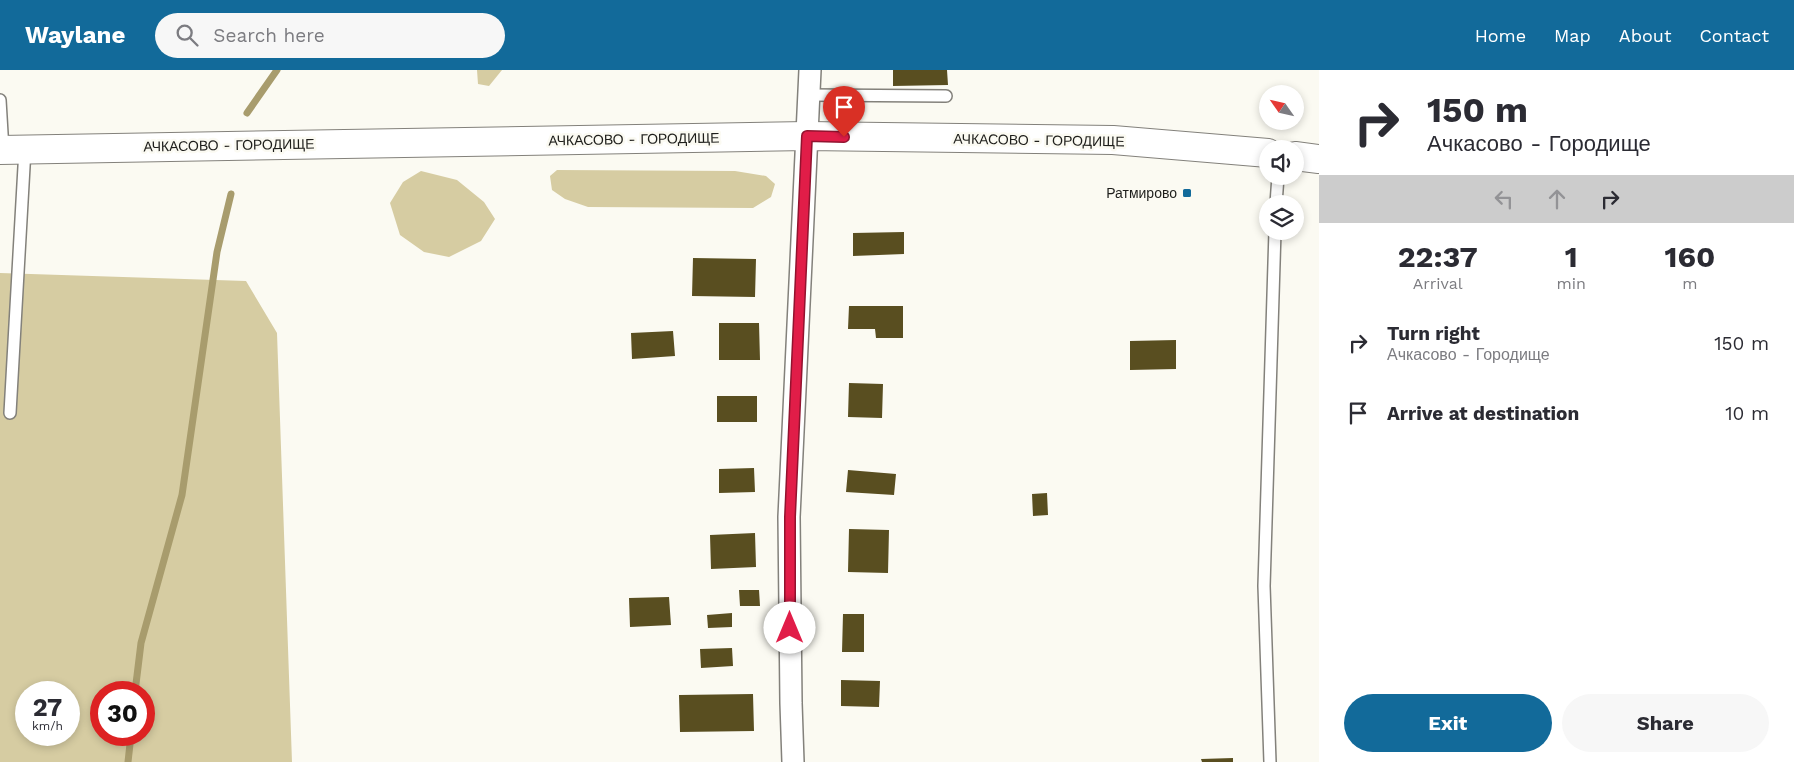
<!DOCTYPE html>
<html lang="en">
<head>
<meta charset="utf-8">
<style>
  body { margin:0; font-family:"Work Sans",sans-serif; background:#f7f7f7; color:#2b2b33; height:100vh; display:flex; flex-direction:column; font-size:19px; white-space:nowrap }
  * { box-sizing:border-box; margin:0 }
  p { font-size:16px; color:#7c7c81 }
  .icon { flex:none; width:28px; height:28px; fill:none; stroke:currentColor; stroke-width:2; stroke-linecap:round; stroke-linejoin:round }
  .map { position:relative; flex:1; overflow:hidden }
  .side { display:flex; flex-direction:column; background:#fff; width:475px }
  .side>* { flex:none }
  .guide { background:#fff; color:#2b2b33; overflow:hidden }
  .needle { width:32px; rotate:304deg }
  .tools { position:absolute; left:1259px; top:15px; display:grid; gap:10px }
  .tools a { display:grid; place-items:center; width:45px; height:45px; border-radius:50%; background:#fff; box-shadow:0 2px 8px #0003; font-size:25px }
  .speed { position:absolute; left:15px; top:611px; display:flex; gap:10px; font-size:25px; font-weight:700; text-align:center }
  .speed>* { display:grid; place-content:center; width:65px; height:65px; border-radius:50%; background:#fff; box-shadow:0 2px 8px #0003; line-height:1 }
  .speed small { font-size:12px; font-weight:400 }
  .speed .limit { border:8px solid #d22; background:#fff; color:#111 }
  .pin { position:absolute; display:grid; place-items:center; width:42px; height:42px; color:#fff; margin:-51px -21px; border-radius:50% 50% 50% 0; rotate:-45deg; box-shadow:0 0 5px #0007 }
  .pin .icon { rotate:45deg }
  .me { position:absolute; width:55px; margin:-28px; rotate:0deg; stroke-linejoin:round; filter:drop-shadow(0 0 4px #0008) }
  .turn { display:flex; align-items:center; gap:18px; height:105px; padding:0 25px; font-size:22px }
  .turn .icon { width:65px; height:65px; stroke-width:2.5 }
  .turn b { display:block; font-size:35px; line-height:42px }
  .lanes { display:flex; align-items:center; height:48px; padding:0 25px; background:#0003; justify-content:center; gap:25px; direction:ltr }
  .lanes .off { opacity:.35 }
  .eta { display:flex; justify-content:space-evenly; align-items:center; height:85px; text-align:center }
  .eta b { font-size:30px; font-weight:700; line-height:35px }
  .action { display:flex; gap:10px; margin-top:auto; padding:10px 25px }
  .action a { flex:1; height:58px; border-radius:30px; background:#126a9a; color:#fff; font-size:20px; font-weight:700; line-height:58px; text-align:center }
  .action a+a { background:#f7f7f7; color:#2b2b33 }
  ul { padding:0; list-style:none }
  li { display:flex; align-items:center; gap:15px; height:70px; padding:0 25px }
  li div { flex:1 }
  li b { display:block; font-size:19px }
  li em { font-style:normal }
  header { display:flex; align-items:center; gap:30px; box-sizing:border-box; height:70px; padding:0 25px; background:#126a9a; color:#fff }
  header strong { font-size:24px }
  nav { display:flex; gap:28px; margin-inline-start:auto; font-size:18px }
  .search { width:350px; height:45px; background:#f7f7f7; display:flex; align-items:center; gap:12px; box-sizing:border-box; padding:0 18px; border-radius:28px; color:#7c7c81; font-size:19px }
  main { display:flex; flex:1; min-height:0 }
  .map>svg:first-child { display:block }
  .green { fill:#d6cca2; fill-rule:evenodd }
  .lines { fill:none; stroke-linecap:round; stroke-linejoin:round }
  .stream { stroke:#a89c6d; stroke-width:7 }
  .building { fill:#594e20 }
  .service-casing { stroke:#83817b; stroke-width:14 }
  .minor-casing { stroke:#83817b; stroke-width:24 }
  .tertiary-casing { stroke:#83817b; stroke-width:30 }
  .service { stroke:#fff; stroke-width:11 }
  .minor { stroke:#fff; stroke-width:21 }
  .tertiary { stroke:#fff; stroke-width:28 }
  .route-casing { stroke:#92132f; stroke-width:12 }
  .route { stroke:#e11d48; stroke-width:9 }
  .poi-dot { fill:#126a9a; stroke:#fbfaf2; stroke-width:2 }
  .labels { text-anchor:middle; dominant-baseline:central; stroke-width:5; stroke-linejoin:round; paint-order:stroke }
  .street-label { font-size:14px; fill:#1e1e1b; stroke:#fbfaf2 }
  .poi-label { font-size:14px; fill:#1e1e1b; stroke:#fbfaf2; text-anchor:end }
</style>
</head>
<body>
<header>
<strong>Waylane</strong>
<div class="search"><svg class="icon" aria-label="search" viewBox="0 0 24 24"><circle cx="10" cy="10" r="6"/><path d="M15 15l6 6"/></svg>Search here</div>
<nav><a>Home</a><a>Map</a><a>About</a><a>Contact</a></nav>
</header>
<main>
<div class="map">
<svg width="1319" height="692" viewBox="0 0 1319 692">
  <rect width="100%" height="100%" fill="#fbfaf2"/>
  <path class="green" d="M 477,0 L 502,0 L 489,16 L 478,14 Z
    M 557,100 L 735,101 L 766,106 L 775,114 L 771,127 L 753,138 L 588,137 L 565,129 L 552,120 L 550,106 Z
    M 421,101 L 457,110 L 484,132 L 495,149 L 481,171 L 449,187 L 424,182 L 400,165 L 390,133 L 403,112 Z
    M 0,203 L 246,211 L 277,263 L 292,692 L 0,692 ZM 26,622 L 69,622 L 69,665 L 26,665 ZM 101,622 L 144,622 L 144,665 L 101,665 Z"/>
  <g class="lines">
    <path class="stream" d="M 247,43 L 277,0
      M 135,622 L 141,573 L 182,425 L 217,182 L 231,124
      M 128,692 L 131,665"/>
  </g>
  <path class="building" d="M 893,0 L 947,0 L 948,15 L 893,16 Z
    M 904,162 L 904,184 L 853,186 L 853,163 Z
    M 693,188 L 756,189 L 755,227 L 692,226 Z
    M 849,236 L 903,236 L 903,268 L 876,268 L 875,259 L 848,259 Z
    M 719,253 L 759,253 L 760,290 L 719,290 Z
    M 673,261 L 675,286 L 632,289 L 631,263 Z
    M 1176,270 L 1176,299 L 1130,300 L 1130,271 Z
    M 849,313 L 883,314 L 882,348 L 848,347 Z
    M 717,326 L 757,326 L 757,352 L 717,352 Z
    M 754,398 L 755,422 L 719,423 L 719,399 Z
    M 848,400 L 896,404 L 894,425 L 846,422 Z
    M 1047,423 L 1048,445 L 1033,446 L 1032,424 Z
    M 849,459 L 889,460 L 888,503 L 848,502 Z
    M 755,463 L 756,497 L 711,499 L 710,465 Z
    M 739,520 L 759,520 L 760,536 L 740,536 Z
    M 669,527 L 671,555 L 630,557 L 629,528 Z
    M 732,543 L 732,557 L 708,558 L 707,545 Z
    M 843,544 L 864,544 L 864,582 L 842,582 Z
    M 732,578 L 733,596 L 701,598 L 700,579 Z
    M 841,610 L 880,611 L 879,637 L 841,636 Z
    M 753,624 L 754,661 L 680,662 L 679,625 Z
    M 1233,688 L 1233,692 L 1202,692 L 1201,689 Z"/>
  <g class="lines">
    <g class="service-casing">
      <path id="service" d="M 809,25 L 946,26
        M 0,30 L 3,80
        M 1276,134 L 1278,106
        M 10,343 L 25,79
        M 1270,692 L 1264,516 L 1275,161"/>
    </g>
    <g class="minor-casing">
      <path id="minor" d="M 793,692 L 791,633 L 789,447 L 810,0"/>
    </g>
    <g class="tertiary-casing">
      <path id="tertiary" d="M 0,80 L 807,66 L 1113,70 L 1268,83
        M 1295,86 L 1319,89"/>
    </g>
    <use href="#service" class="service"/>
    <use href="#minor" class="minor"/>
    <use href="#tertiary" class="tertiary"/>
  </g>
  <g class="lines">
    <g class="route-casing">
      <path id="route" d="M 790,558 L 790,447 L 807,66 L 844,67"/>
    </g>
    <use href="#route" class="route"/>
  </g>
  <rect class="poi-dot" x="1182" y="118" width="10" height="10" rx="2.5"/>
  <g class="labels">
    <g class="street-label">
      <text transform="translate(634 69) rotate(-1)">АЧКАСОВО - ГОРОДИЩЕ</text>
      <text transform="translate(1039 70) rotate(1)">АЧКАСОВО - ГОРОДИЩЕ</text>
      <text transform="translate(229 75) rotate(-1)">АЧКАСОВО - ГОРОДИЩЕ</text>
    </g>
    <g class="poi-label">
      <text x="1177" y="123">Ратмирово</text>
    </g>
  </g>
</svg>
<div class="tools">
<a><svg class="needle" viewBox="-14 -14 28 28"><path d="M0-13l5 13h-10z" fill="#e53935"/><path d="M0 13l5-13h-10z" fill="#7c7c81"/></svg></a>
<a><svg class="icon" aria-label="sound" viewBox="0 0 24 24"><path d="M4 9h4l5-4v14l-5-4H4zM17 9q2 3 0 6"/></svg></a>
<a><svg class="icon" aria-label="layers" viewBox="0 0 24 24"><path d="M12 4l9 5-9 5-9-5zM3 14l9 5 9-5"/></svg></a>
</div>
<div class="speed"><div>27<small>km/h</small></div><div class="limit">30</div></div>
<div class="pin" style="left:844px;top:67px;background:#d93025"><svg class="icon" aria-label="arrive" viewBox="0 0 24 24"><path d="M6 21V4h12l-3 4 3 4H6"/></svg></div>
<svg class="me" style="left:790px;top:558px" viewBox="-20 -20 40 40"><circle r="19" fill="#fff"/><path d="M0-13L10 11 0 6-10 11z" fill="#e11d48"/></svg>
</div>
<section class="side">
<div class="guide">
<div class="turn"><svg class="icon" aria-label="right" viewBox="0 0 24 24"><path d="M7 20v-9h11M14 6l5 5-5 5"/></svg><div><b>150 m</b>Ачкасово - Городище</div></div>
<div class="lanes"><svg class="icon off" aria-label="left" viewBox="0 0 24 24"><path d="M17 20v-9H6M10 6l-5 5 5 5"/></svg><svg class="icon off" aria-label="ahead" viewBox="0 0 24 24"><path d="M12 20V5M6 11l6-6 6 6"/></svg><svg class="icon" aria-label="right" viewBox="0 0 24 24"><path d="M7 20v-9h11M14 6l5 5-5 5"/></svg></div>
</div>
<div class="eta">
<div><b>22:37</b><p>Arrival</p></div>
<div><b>1</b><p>min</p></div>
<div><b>160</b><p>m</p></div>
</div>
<ul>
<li><svg class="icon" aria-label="right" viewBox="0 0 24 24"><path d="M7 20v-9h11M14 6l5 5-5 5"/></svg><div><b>Turn right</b><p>Ачкасово - Городище</p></div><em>150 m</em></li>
<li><svg class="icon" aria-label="arrive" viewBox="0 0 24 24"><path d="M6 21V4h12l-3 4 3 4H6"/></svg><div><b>Arrive at destination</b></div><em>10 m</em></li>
</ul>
<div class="action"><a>Exit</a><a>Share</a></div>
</section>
</main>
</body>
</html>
